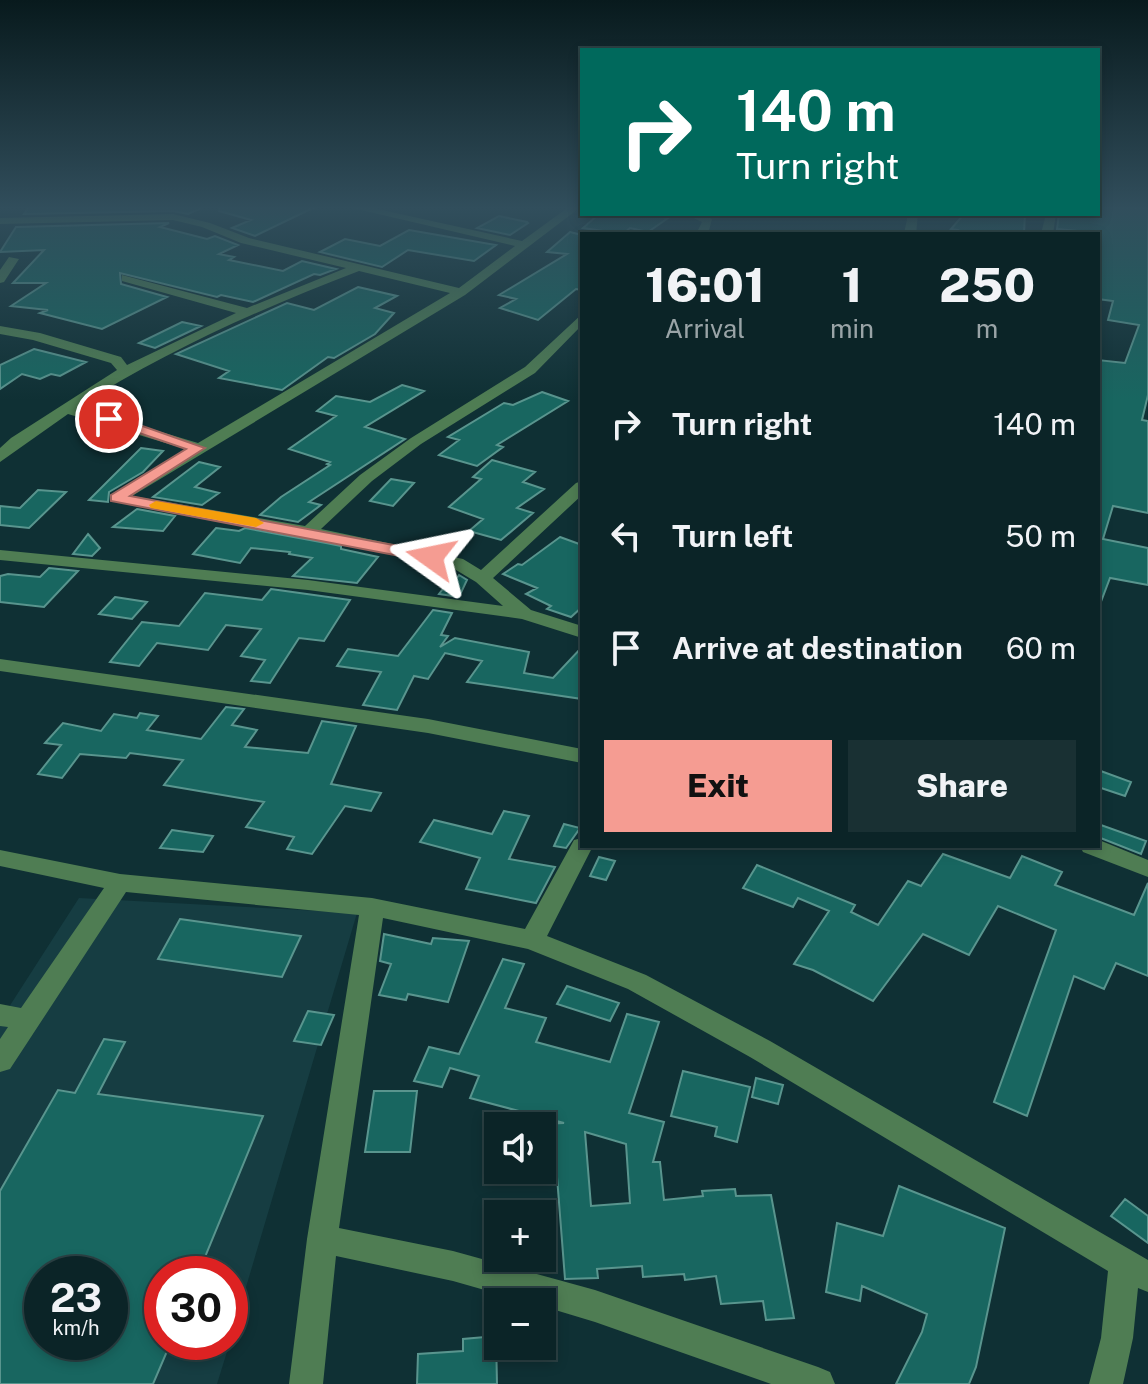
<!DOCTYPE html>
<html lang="en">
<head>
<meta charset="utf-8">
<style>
  body { margin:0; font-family:"Public Sans",sans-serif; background:#193033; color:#f1f3f6; height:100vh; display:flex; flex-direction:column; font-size:30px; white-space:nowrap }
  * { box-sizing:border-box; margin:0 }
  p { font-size:26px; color:#9aa4a7 }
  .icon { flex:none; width:44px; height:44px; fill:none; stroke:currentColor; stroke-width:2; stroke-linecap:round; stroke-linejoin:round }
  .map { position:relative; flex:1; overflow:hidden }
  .details { position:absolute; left:580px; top:232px; width:520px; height:616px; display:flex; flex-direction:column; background:#0b2427; border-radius:0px; box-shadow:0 4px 12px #0003,0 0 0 2px #2b4144 }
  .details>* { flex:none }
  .guide { position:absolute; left:580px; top:48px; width:520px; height:168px; border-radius:0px; box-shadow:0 4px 12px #0003,0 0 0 2px #2b4144; background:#00695c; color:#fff; overflow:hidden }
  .controls { position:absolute; left:484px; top:1112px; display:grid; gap:16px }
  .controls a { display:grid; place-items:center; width:72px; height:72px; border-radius:0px; background:#0b2427; box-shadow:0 4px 12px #0003,0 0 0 2px #2b4144; font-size:40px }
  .speed { position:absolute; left:24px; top:1256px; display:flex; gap:16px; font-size:40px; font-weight:700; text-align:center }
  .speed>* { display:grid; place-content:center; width:104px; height:104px; border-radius:50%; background:#0b2427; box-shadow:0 4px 12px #0003,0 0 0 2px #2b4144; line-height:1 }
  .speed small { font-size:20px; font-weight:400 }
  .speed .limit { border:12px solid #d22; background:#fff; color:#111 }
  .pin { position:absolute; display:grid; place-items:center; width:68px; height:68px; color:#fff; margin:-34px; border:4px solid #fff; border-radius:50%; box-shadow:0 2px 8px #0007 }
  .me { position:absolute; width:88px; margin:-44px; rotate:282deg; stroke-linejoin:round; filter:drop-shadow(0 0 6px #0008) }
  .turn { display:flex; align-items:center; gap:28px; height:168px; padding:0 24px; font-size:36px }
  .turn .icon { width:104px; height:104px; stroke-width:2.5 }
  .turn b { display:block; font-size:56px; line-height:68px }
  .eta { display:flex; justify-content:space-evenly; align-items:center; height:136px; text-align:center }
  .eta b { font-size:48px; font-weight:800; line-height:56px }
  .action { display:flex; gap:16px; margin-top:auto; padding:16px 24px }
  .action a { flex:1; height:92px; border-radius:0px; background:#f59c92; color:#111; font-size:32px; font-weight:800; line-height:92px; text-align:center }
  .action a+a { background:#193033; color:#f1f3f6 }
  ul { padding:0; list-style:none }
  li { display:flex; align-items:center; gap:24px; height:112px; padding:0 24px }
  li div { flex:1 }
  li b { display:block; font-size:30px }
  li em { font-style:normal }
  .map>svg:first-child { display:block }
  .built { fill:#163d42; fill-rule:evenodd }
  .building { fill:#186660; stroke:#59958e; stroke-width:2; fill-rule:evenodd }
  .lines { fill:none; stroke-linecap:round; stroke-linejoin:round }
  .minor { fill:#4f7d53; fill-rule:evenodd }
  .route { fill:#f59c92; stroke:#9f655f; stroke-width:2 }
  .slow { fill:#f59e0b }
</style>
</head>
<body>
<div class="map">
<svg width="1148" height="1384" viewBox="0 0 1148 1384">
  <rect width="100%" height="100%" fill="#0f3034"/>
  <path class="built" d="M 79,898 L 357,913 L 230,1341 L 230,1274 L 162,1274 L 162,1342 L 230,1342 L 217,1384 L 0,1384 L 0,1021 ZM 42,1274 L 110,1274 L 110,1342 L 42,1342 Z"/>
  <path class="building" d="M 30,206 L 206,206 L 188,214 L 173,211 L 24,214 Z
    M 220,206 L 317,206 L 255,236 L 232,228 L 251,220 L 219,211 Z
    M 1098,206 L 1148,208 L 1148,395 L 1142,420 L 1148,421 L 1148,513 L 1113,506 L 1103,539 L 1148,548 L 1148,585 L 1110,578 L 1099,607 L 1098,360 L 1125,363 L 1139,325 L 1108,320 L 1113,301 L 1098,299 L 1098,233 L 1057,229 L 1059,214 L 1098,214 Z
    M 599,214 L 646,214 L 668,218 L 648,232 L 630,228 L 623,234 L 583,228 Z
    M 964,214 L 1025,214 L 1024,234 L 956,234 L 958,230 L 951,229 Z
    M 499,216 L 527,222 L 528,223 L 510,235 L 477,228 Z
    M 169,223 L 160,227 L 207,239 L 215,236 L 238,245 L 219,254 L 234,257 L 229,260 L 283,271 L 302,261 L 336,269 L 320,275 L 314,274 L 253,302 L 221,295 L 217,297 L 120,273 L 121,284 L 167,297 L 102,329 L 40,313 L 48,310 L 11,306 L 46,283 L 13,283 L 44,250 L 0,252 L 16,227 Z
    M 409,230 L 496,245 L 474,261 L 408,250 L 382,267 L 320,252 L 345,239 L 380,246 Z
    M 570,232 L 582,235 L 582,290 L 576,289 L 538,320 L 500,308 L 516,299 L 499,295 L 567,254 L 547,252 Z
    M 358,287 L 397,296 L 375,308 L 394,313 L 375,334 L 334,358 L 328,357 L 282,390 L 219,378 L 229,371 L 176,354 L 287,303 L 314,310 Z
    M 182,322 L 201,326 L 155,348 L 139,343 Z
    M 34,349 L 86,362 L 60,376 L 51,374 L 40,379 L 22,374 L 0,389 L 0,365 Z
    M 402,385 L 424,391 L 365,427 L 405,439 L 309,502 L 321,505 L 298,522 L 260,515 L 281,497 L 330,465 L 327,464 L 330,462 L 289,449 L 336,416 L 317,411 L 336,396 L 370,402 Z
    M 542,392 L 568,401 L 497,445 L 503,447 L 477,466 L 439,455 L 459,440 L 448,437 L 504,403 L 513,405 Z
    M 141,448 L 163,451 L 143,472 L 109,492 L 108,502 L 89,500 Z
    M 492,460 L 535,472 L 523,482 L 544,489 L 517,508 L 533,513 L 501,540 L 469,531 L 483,519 L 449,507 L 481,479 L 473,477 Z
    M 199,462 L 220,467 L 195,487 L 219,493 L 202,505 L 153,497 Z
    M 391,479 L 414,483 L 393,506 L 370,501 Z
    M 38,490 L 66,492 L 29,528 L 0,525 L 0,506 L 20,508 Z
    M 137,509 L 175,516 L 163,531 L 113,527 Z
    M 216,528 L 239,531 L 245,528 L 326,543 L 341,546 L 341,549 L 378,557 L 357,583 L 293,576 L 312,558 L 289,554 L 290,552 L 251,548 L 240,563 L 193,554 Z
    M 88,534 L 100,548 L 92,556 L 73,554 Z
    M 560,537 L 582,545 L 582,607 L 571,617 L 547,609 L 551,606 L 526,594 L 537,588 L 503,574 L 518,564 L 522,565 Z
    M 49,568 L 78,571 L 44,607 L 0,602 L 0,576 L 8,574 L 40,577 Z
    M 459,575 L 467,580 L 459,597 L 439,594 L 449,581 L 454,582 Z
    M 271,589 L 350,600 L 324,641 L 299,638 L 270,683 L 251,681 L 265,660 L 241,656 L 261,629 L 226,625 L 208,650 L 157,643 L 139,666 L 110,662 L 142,622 L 179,626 L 205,593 L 262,600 Z
    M 115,597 L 147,602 L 132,619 L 99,614 Z
    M 433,610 L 452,613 L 441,635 L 448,636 L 440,647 L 455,638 L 529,652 L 524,673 L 553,678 L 582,647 L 582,699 L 467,682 L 482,661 L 445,653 L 428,679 L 414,676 L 397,710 L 363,705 L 381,672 L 337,666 L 348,649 L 398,656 Z
    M 226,707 L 244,709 L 232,725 L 257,730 L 245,747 L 308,753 L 322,721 L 356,726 L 331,784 L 381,793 L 371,811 L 345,806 L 312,854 L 287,849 L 294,837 L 246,827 L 264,802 L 164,785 L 183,760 L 130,753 L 126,758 L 80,754 L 62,778 L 38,774 L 61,745 L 45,743 L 63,723 L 101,731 L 114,714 L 137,718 L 140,713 L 158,716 L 147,730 L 201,739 Z
    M 1098,770 L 1131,782 L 1125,796 L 1098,787 Z
    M 504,811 L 529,816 L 509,859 L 555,867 L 536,903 L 466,889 L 480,858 L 420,842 L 434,820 L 492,834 Z
    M 564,824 L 580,828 L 566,848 L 554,846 Z
    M 1098,824 L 1146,841 L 1141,854 L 1098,837 Z
    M 172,830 L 213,836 L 203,852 L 160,848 Z
    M 943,854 L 1010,878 L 1022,856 L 1062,872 L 1055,885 L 1134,915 L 1148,883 L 1148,976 L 1116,963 L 1104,989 L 1074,976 L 1027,1116 L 994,1102 L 1056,930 L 998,906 L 969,955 L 923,934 L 873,1001 L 813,970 L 794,964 L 829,911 L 798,898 L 793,907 L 743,888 L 757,865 L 855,905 L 851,912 L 878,925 L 908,881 L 921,886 Z
    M 599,857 L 615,861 L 606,880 L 590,876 Z
    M 180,919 L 301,936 L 282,977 L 158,959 Z
    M 384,934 L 431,944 L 433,938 L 469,941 L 448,1002 L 408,994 L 406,1000 L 379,995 L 391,964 L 380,961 Z
    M 503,959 L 524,964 L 505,1008 L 546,1018 L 536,1042 L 610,1062 L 627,1014 L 659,1022 L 629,1113 L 664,1122 L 653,1162 L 660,1162 L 664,1200 L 703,1196 L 702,1191 L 735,1189 L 736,1196 L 771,1195 L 794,1318 L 766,1320 L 763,1301 L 721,1304 L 716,1276 L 685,1280 L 684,1274 L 643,1277 L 642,1266 L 597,1269 L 598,1278 L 565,1279 L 556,1164 L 542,1165 L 542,1124 L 564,1123 L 470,1098 L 479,1076 L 450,1068 L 442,1087 L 414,1081 L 429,1047 L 459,1054 ZM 585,1132 L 626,1144 L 630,1203 L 591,1206 Z
    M 567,986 L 619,1003 L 610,1021 L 557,1004 Z
    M 308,1011 L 334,1015 L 321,1045 L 294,1041 Z
    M 104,1039 L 125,1042 L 98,1094 L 263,1116 L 198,1274 L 162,1274 L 162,1342 L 171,1342 L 153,1384 L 0,1384 L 0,1191 L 58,1090 L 75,1093 ZM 42,1274 L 110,1274 L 110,1342 L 42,1342 Z
    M 683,1071 L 750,1087 L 737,1142 L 715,1136 L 717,1127 L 671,1116 Z
    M 756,1078 L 783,1085 L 778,1104 L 752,1097 Z
    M 374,1091 L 417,1091 L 410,1152 L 365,1152 Z
    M 899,1186 L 1005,1228 L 976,1367 L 969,1384 L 896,1384 L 922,1332 L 927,1314 L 862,1286 L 860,1301 L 826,1292 L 837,1223 L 883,1236 Z
    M 1125,1199 L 1148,1216 L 1148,1243 L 1111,1216 Z
    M 496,1336 L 497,1384 L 417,1384 L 418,1354 L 463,1351 L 463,1339 Z"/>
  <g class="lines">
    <path class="minor" d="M 344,206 L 364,206 L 522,241 L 570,206 L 582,206 L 465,295 L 132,496 L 305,526 L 360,475 L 411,438 L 525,367 L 582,314 L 582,325 L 535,373 L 421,444 L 372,481 L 321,529 L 463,559 L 481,570 L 576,483 L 582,481 L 582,495 L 493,578 L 531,610 L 582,626 L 582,638 L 522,619 L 308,590 L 0,560 L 0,550 L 308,580 L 503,606 L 476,582 L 451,567 L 327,540 L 111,501 L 111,495 L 186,449 L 68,414 L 0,462 L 0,448 L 11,438 L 117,370 L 111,363 L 33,340 L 0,334 L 0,326 L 40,333 L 121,357 L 127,365 L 236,313 L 122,281 L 122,275 L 247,308 L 346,268 L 241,243 L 202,227 L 173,220 L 0,224 L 0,218 L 173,214 L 210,223 L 249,238 L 459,288 L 515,246 ZM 359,271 L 450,293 L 198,443 L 78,407 C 165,351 262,308 359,271 Z
      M 685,214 L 700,214 L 712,219 L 708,234 L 696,234 L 702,222 Z
      M 908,214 L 918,214 L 916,234 L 904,234 Z
      M 1046,214 L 1056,214 L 1053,234 L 1041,234 Z
      M 9,257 L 19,259 L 4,282 L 0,283 L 0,270 Z
      M 0,659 L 428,719 L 582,749 L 582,763 L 428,733 L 0,671 Z
      M 582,838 L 582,846 L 593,846 L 547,936 L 646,975 L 770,1041 L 1148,1260 L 1148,1292 L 1138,1288 L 1133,1338 L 1123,1384 L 1089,1384 L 1101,1338 L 1108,1271 L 750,1057 L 628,989 L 528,949 L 383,918 L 339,1228 L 453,1251 L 595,1290 L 818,1367 L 830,1372 L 835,1384 L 771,1384 L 595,1322 L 542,1306 L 542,1302 L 527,1302 L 453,1281 L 336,1256 L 323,1384 L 289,1384 L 307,1239 L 359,915 L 126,892 L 10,1069 L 0,1072 L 0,1039 L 8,1027 L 0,1026 L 0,1004 L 21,1008 L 104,888 L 0,866 L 0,850 L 120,874 L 372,898 L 525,929 L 574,840 Z
      M 1099,840 L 1148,860 L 1148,877 L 1083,852 L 1080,846 L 1098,846 Z"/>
  </g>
  <linearGradient id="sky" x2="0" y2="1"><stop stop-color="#081a1d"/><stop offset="0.52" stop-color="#314e5c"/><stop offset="1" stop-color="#314e5c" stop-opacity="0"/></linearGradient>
  <rect width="1148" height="400" fill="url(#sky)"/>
  <path class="route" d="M 104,416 L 114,416 L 205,448 L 130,496 L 431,552 L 439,557 L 431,562 L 111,501 L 111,495 L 186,449 L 104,421 Z"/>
  <path class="slow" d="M 156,501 L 256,518 L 264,523 L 256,527 L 151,508 L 149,505 Z"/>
</svg>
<div class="controls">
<a><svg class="icon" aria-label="sound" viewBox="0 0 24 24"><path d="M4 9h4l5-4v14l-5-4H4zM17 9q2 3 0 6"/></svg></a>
<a>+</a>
<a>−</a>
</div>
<div class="speed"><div>23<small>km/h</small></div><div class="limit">30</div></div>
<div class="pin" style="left:109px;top:419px;background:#d93025"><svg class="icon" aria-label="arrive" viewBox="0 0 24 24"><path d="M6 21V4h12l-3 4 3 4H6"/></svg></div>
<svg class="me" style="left:431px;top:557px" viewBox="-20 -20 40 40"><path d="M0-17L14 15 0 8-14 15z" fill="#f59c92" stroke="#fff" stroke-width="4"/></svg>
<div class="guide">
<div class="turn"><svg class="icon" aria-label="right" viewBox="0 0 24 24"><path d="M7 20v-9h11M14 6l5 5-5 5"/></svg><div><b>140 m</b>Turn right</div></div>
</div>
<section class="details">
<div class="eta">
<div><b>16:01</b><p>Arrival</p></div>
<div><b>1</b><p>min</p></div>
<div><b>250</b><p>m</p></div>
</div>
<ul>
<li><svg class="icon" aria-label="right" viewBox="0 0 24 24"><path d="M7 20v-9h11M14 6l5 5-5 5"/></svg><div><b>Turn right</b></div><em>140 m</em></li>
<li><svg class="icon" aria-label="left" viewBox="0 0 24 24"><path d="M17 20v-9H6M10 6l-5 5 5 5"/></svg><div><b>Turn left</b></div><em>50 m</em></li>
<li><svg class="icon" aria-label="arrive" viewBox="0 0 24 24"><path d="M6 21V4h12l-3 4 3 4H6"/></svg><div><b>Arrive at destination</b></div><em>60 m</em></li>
</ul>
<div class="action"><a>Exit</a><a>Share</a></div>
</section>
</div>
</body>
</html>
